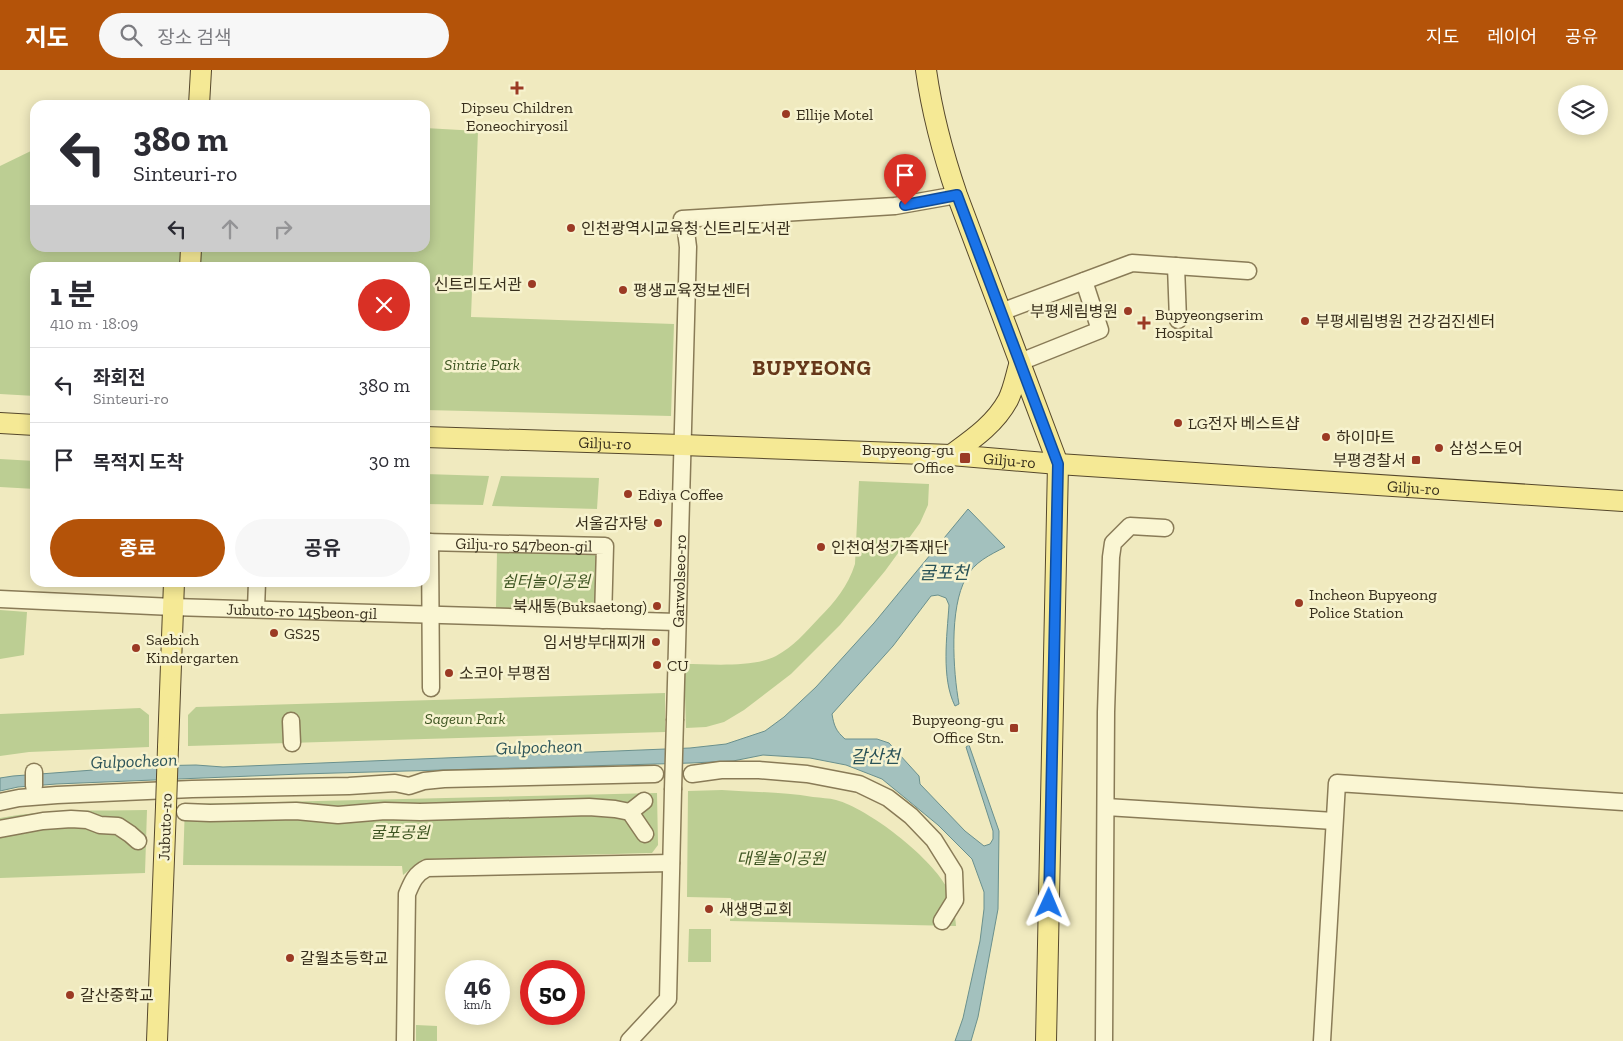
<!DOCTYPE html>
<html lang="ko">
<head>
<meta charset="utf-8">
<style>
  body { margin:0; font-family:"Zilla Slab","Noto Sans KR",serif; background:#f7f7f7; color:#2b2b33; height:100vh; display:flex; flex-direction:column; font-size:19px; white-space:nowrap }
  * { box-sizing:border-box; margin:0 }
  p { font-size:16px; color:#7c7c81 }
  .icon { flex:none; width:28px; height:28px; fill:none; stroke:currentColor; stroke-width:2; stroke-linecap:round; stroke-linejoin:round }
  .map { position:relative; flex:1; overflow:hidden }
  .side { position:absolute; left:30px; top:192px; width:400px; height:325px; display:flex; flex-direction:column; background:#fff; border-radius:15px; box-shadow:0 2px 12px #0003 }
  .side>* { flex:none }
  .hud { position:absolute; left:30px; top:30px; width:400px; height:152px; border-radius:15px; box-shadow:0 2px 12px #0003; background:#fff; color:#2b2b33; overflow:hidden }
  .controls { position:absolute; left:1558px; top:15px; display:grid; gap:10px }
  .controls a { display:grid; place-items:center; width:50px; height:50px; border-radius:50%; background:#fff; box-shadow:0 2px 12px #0003; font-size:25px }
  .speed { position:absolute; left:445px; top:890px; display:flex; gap:10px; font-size:25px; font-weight:700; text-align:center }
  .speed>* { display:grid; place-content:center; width:65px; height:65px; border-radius:50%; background:#fff; box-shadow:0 2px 12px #0003; line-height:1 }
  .speed small { font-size:12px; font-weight:400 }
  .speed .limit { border:8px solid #d22; background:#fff; color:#111 }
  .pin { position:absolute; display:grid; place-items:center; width:42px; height:42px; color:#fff; margin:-51px -21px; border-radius:50% 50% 50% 0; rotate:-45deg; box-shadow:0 0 5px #0007 }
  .pin .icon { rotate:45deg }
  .me { position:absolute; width:55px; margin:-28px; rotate:1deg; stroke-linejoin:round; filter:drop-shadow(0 0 4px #0008) }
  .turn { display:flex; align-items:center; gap:18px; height:105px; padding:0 20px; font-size:22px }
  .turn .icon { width:65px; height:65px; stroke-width:2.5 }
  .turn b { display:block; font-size:35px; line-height:42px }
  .lanes { display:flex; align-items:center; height:48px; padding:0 20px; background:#0003; justify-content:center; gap:25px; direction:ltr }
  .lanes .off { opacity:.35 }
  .round { display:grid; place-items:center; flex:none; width:52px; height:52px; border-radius:26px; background:#f7f7f7 }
  .head { display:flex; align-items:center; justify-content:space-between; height:85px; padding:0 20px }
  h1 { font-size:30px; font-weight:700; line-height:38px }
  .primary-button { display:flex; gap:10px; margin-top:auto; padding:10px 20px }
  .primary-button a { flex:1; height:58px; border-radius:30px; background:#b45309; color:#fff; font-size:20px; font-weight:700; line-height:58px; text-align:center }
  .primary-button a+a { background:#f7f7f7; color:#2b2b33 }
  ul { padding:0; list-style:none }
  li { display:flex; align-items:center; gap:15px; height:75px; padding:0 20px; border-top:1px solid #e1e1e2 }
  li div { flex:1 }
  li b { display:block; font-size:19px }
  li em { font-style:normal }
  header { display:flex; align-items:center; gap:30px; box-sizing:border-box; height:70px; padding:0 25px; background:#b45309; color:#fff }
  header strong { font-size:24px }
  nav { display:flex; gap:28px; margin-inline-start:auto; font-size:18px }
  .search { width:350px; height:45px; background:#f7f7f7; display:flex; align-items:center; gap:12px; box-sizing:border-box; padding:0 18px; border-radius:28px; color:#7c7c81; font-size:19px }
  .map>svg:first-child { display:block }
  .green { fill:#bcce93 }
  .water { fill:#a3c1be; stroke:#6a908d }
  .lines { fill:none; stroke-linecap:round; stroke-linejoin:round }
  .minor-casing { stroke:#897b57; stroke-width:19 }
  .major-casing { stroke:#56482c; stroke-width:22 }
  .minor { stroke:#faf6d3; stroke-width:16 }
  .major { stroke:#f5e995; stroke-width:20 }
  .minor-bridge-casing { stroke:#897b57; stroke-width:19; stroke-linecap:butt }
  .major-bridge-casing { stroke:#56482c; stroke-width:22; stroke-linecap:butt }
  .minor-bridge { stroke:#faf6d3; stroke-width:16 }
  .major-bridge { stroke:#f5e995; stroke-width:20 }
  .route-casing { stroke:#114b97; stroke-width:12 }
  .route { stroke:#1a73e8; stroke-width:9 }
  .poi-dot { fill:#9b3a24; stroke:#f7f3cf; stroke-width:2 }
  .labels { text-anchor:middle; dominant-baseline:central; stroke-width:5; stroke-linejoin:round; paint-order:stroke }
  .poi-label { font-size:16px; fill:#382f1c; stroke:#f7f3cf; text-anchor:start }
  .park-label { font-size:16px; font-style:italic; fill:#3e5522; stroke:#f7f3cf }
  .street-label { font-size:16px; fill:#382f1c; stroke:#f7f3cf }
  .water-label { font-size:18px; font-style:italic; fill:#2b5358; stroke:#f7f3cf }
  .district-label { font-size:21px; font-weight:bold; letter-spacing:1px; fill:#66381a; stroke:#f7f3cf }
</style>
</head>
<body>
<header>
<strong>지도</strong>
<div class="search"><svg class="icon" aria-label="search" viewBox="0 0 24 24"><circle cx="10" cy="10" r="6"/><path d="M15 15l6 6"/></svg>장소 검색</div>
<nav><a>지도</a><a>레이어</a><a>공유</a></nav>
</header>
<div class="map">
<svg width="1623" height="971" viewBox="0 0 1623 971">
  <rect width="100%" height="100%" fill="#f0eabf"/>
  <path class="green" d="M 425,58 L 478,61 L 471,247 L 674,254 L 671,346 L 425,340 L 425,198 L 35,198 L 35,326 L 0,324 L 0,96 L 35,79 L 35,178 L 425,178 Z
    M 0,389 L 35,391 L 35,419 L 0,417 Z
    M 425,404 L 489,406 L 483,435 L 425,434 Z
    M 501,406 L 599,408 L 597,439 L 492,436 Z
    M 859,411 L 929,414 L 928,435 L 920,453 L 885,501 L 840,555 L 791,604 L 744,640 L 724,652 L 706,657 L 686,658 L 684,594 C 710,594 753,598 776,586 C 793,577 806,562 819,548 C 835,532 848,516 855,494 Z
    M 497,482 L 596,483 L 595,539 L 496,538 Z
    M 0,540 L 27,542 L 24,585 L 0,589 Z
    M 665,623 L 665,662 L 188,676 L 188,645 L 196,637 Z
    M 140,638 L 149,645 L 149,677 L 29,682 L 0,686 L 0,644 Z
    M 722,720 C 752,722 783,722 813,727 C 821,728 829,728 836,730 C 869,739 929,786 946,816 C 953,827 955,843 956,856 L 730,851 L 731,828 L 687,827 L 688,721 Z
    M 657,723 L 658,775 L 652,783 L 423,789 L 403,805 L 402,796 L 183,795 L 185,734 Z
    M 147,740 L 145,803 L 0,808 L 0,748 C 48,739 99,741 147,740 Z
    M 689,859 L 711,859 L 711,892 L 688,892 Z
    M 416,955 L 437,956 L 437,971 L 416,971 Z"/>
  <path class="water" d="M 968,439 L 1005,477 C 990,485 974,492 966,508 C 949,538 953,601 959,634 L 955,636 C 941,608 947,566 949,535 L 946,528 L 938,525 L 931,526 L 893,576 L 832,644 C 834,656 836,661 845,669 L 877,669 L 889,673 L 919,706 L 920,714 L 965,761 L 984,776 L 990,774 L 993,769 L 993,761 L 966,677 L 969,675 L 999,761 L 998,839 L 978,947 L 971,971 L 955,971 L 963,948 L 980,871 L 984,839 L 984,822 L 972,789 L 938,755 L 882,709 L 846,695 L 810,688 L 763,685 L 733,691 L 691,693 L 301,704 L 56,714 L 18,717 L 0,721 L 0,708 L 13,706 L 147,696 L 196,695 L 223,697 L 690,678 L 726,674 L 765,661 L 784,647 L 816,617 L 874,553 Z"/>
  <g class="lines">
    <g class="minor-casing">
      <g id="minor">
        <path d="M 1176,196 L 1178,250"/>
        <path d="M 1001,242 L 1132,193 L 1248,201"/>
        <path d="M 1020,292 L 1100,260 L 1084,211"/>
        <path id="s1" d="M 425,472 L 605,476 L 603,550"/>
        <path d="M 430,472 L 431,618"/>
        <path id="s2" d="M 0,529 L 173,537 L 677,552"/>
        <path d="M 256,539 L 257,512"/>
        <path id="s3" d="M 675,649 L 688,177 L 686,161 L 682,149 L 895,136 L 957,125"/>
        <path d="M 291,651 L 292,673"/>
        <path d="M 34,702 L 34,716"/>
        <path d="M 692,704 L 721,700 L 759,700 L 807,704 L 859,714 L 888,728 L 911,746 L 934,770 L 954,802 L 955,830 L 942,851"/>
        <path d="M 0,732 L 19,728 L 57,725 L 192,719 L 349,716 L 395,713 L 409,716 L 424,711 L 444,709 L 655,704"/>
        <path d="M 1106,737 L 1334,751"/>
        <path d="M 185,742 L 210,743 L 296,741 L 338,745 L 385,741 L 420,742 L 589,737 L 615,739 L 630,742 L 645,764"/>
        <path d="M 630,742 L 644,731"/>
        <path d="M 0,759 L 43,751 L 71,749 L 87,750 L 100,755 L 118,756 L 130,764 L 138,771"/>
        <path d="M 405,971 L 407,824 C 412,812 415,804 427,798 L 671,793"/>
        <path d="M 629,971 L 668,929 L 673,720"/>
        <path d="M 1104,971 L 1106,642 L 1111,487 L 1113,473 L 1130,456 L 1165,458"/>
        <path d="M 1322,971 L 1337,713 L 1623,732"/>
      </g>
    </g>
    <g class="major-casing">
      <g id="major">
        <path d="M 926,0 C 932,43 943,84 957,125 L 1058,394 L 1046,971"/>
        <path d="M 199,35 L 201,0"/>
        <path d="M 190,198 L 191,178"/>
        <path d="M 0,353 L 35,355"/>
        <path id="s4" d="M 425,367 L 682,375 L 951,385 L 1058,394 L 1623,431"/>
        <path d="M 951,385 C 973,369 995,354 1008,330 C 1014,318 1016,304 1020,292"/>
        <path d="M 168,677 L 174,512"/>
        <path d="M 157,971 L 166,737"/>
      </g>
    </g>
    <use href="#minor" class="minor"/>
    <use href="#major" class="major"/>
    <g class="minor-bridge-casing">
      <path id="minor-bridge" d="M 673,720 L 675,649"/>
    </g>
    <g class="major-bridge-casing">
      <path id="major-bridge" d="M 166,737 L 168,677"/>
    </g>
    <use href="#minor-bridge" class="minor-bridge"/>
    <use href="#major-bridge" class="major-bridge"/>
  </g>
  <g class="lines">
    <g class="route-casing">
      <path id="route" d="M 905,135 L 957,125 L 1058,394 L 1049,833"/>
    </g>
    <use href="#route" class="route"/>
  </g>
  <g class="poi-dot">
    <path d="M514.5 10.5h5v5h5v5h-5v5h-5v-5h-5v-5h5z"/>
    <circle cx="786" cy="44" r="5"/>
    <circle cx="571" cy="158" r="5"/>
    <circle cx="532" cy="214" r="5"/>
    <circle cx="623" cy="220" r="5"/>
    <circle cx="1128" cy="241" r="5"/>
    <circle cx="1305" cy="251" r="5"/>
    <path d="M1141.5 245.5h5v5h5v5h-5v5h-5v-5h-5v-5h5z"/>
    <circle cx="1178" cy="353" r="5"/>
    <circle cx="1326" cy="367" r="5"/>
    <circle cx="1439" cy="378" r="5"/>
    <rect x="959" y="382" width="12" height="12" rx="2.5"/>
    <rect x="1411" y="385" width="10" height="10" rx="2.5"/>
    <circle cx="628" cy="424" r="5"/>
    <circle cx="658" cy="453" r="5"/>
    <circle cx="821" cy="477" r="5"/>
    <circle cx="1299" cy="533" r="5"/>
    <circle cx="657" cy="536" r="5"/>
    <circle cx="274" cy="563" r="5"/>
    <circle cx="656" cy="572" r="5"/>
    <circle cx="136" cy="578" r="5"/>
    <circle cx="657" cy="595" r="5"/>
    <circle cx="449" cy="603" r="5"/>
    <rect x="1009" y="653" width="10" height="10" rx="2.5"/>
    <circle cx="709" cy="839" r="5"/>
    <circle cx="290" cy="888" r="5"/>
    <circle cx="70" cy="925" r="5"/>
  </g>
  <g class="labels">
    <g class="poi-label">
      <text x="517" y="37" text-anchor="middle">Dipseu Children<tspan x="517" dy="18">Eoneochiryosil</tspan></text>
      <text x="796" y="44">Ellije Motel</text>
      <text x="581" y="158">인천광역시교육청 신트리도서관</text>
      <text x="522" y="214" text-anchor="end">신트리도서관</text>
      <text x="633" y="220">평생교육정보센터</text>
      <text x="1118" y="241" text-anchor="end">부평세림병원</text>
      <text x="1155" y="244">Bupyeongserim<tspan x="1155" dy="18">Hospital</tspan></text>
      <text x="1315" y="251">부평세림병원 건강검진센터</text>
      <text x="1188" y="353">LG전자 베스트샵</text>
      <text x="1336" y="367">하이마트</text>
      <text x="1449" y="378">삼성스토어</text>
      <text x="954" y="379" text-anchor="end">Bupyeong-gu<tspan x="954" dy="18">Office</tspan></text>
      <text x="1406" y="390" text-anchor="end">부평경찰서</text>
      <text x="638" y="424">Ediya Coffee</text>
      <text x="648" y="453" text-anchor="end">서울감자탕</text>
      <text x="831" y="477">인천여성가족재단</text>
      <text x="1309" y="524">Incheon Bupyeong<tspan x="1309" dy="18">Police Station</tspan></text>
      <text x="647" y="536" text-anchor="end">북새통(Buksaetong)</text>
      <text x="284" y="563">GS25</text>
      <text x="146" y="569">Saebich<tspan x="146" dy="18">Kindergarten</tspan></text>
      <text x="646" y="572" text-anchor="end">임서방부대찌개</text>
      <text x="667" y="595">CU</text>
      <text x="459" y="603">소코아 부평점</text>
      <text x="1004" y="649" text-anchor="end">Bupyeong-gu<tspan x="1004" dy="18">Office Stn.</tspan></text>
      <text x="719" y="839">새생명교회</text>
      <text x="300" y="888">갈월초등학교</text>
      <text x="80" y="925">갈산중학교</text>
    </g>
    <g class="park-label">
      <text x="482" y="294">Sintrie Park</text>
      <text x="546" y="511">쉼터놀이공원</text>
      <text x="465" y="648">Sageun Park</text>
      <text x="400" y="762">굴포공원</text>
      <text x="781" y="788">대월놀이공원</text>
    </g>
    <g class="street-label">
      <text stroke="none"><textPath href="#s4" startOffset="180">Gilju-ro</textPath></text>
      <text stroke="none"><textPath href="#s4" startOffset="585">Gilju-ro</textPath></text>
      <text stroke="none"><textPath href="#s4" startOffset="990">Gilju-ro</textPath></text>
      <text stroke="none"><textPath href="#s1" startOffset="99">Gilju-ro 547beon-gil</textPath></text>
      <text stroke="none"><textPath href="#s3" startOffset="138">Garwolseo-ro</textPath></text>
      <text stroke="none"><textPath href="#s2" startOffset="302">Jubuto-ro 145beon-gil</textPath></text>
      <text transform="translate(165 757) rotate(-88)">Jubuto-ro</text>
    </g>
    <g class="water-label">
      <text x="944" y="503">굴포천</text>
      <text transform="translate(539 677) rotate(-2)">Gulpocheon</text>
      <text x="875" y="687">갈산천</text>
      <text transform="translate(134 691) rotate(-2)">Gulpocheon</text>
    </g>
    <g class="district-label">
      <text x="812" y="297">BUPYEONG</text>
    </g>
  </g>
</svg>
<div class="controls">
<a><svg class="icon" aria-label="layers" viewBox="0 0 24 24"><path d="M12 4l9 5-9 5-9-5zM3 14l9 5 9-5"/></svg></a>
</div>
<div class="speed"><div>46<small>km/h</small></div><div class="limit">50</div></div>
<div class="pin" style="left:905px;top:135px;background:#d93025"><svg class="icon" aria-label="arrive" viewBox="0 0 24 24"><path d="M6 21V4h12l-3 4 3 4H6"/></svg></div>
<svg class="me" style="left:1049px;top:833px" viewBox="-20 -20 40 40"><path d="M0-17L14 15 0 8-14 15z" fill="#1a73e8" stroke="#fff" stroke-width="4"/></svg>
<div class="hud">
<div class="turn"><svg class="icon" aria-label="left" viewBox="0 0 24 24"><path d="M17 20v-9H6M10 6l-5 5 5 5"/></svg><div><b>380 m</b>Sinteuri-ro</div></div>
<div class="lanes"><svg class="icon" aria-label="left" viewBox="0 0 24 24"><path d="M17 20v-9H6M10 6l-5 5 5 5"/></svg><svg class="icon off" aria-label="ahead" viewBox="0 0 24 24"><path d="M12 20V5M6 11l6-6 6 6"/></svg><svg class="icon off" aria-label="right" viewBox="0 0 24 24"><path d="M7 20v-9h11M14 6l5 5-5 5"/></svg></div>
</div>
<section class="side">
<div class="head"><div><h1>1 분</h1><p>410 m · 18:09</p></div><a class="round" style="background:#d93025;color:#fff"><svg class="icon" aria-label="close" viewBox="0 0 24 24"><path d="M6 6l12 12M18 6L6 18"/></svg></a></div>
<ul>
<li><svg class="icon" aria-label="left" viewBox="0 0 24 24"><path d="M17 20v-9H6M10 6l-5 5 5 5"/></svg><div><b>좌회전</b><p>Sinteuri-ro</p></div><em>380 m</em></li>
<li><svg class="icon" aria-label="arrive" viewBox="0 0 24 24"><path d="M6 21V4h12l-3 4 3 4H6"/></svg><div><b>목적지 도착</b></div><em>30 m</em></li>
</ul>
<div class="primary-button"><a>종료</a><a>공유</a></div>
</section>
</div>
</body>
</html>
